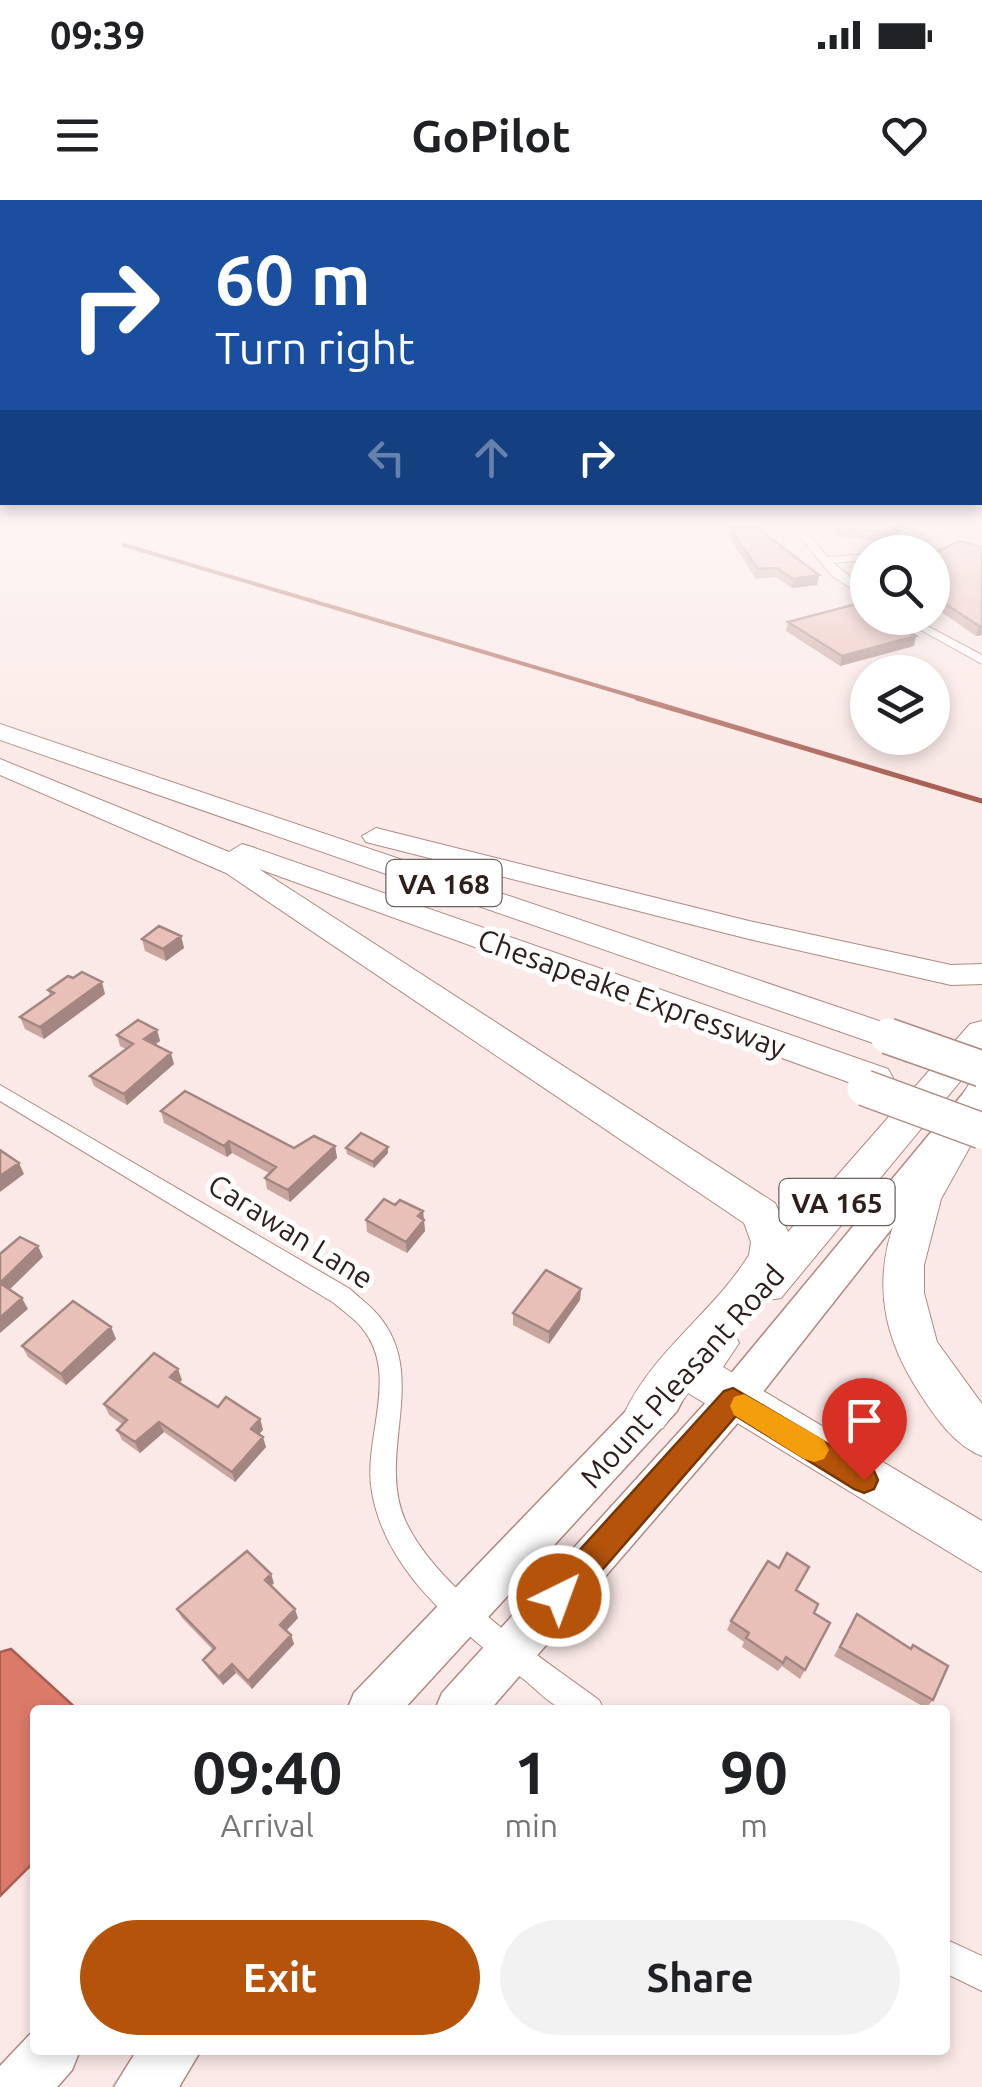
<!DOCTYPE html>
<html lang="en">
<head>
<meta charset="utf-8">
<style>
  body { margin:0; font-family:Ubuntu,sans-serif; background:#f2f2f2; color:#202124; height:100vh; display:flex; flex-direction:column; font-size:38px; white-space:nowrap }
  * { box-sizing:border-box; margin:0 }
  p { font-size:32px; color:#757577 }
  .icon { flex:none; width:55px; height:55px; fill:none; stroke:currentColor; stroke-width:2; stroke-linecap:round; stroke-linejoin:round }
  .map { position:relative; flex:1; overflow:hidden }
  .drawer { position:absolute; left:30px; top:1505px; width:920px; height:350px; display:flex; flex-direction:column; background:#fff; border-radius:10px; box-shadow:0 5px 15px #0003 }
  .drawer>* { flex:none }
  .hud { position:absolute; left:0px; top:0px; width:982px; height:305px; box-shadow:0 5px 15px #0003; background:#1a4fa0; color:#fff; overflow:hidden }
  .fabs { position:absolute; left:850px; top:335px; display:grid; gap:20px }
  .fabs a { display:grid; place-items:center; width:100px; height:100px; border-radius:50%; background:#fff; box-shadow:0 5px 15px #0003; font-size:50px }
  .pin { position:absolute; display:grid; place-items:center; width:85px; height:85px; color:#fff; margin:-102px -42px; border-radius:50% 50% 50% 0; rotate:-45deg; box-shadow:0 0 10px #0007 }
  .pin .icon { rotate:45deg }
  .me { position:absolute; width:110px; margin:-55px; rotate:42deg; stroke-linejoin:round; filter:drop-shadow(0 0 8px #0008) }
  .turn { display:flex; align-items:center; gap:35px; height:210px; padding:0 50px; font-size:45px }
  .turn .icon { width:130px; height:130px; stroke-width:2.5 }
  .turn b { display:block; font-size:70px; line-height:85px }
  .lanes { display:flex; align-items:center; height:95px; padding:0 50px; background:#0003; justify-content:center; gap:50px; direction:ltr }
  .lanes .off { opacity:.35 }
  .eta { display:flex; justify-content:space-evenly; align-items:center; height:170px; text-align:center }
  .eta b { font-size:60px; font-weight:600; line-height:70px }
  .cta { display:flex; gap:20px; margin-top:auto; padding:20px 50px }
  .cta a { flex:1; height:115px; border-radius:60px; background:#b45309; color:#fff; font-size:40px; font-weight:600; line-height:115px; text-align:center }
  .cta a+a { background:#f2f2f2; color:#202124 }
  .status { display:flex; justify-content:space-between; align-items:center; height:70px; padding:0 50px; background:#fff; direction:ltr }
  .status svg { height:28px; fill:currentColor }
  header { display:flex; justify-content:space-between; align-items:center; height:130px; padding:0 50px; background:#fff; font-size:45px; font-weight:600 }
  .map>svg:first-child { display:block }
  .water { fill:#dc7a69; stroke:#a85f52; stroke-width:2.5 }
  .lines { fill:none; stroke-linecap:round; stroke-linejoin:round }
  .stream-far1 { stroke:#a85f52; stroke-width:4 }
  .stream { stroke:#a85f52; stroke-width:5 }
  .street-casing { stroke:#b08982; stroke-width:2 }
  .primary-casing { stroke:#b08982; stroke-width:3 }
  .highway-casing { stroke:#b08982; stroke-width:2 }
  .street { fill:#fff; fill-rule:evenodd }
  .primary { fill:#fff; fill-rule:evenodd }
  .highway { fill:#fff; fill-rule:evenodd }
  .highway-bridge-casing { stroke:#b08982; stroke-width:38; stroke-linecap:butt }
  .highway-bridge { stroke:#fff; stroke-width:35 }
  .wall { fill:#c8a59e }
  .shaded-wall { fill:#a38681 }
  .building { fill:#e9c0b8; stroke:#a38681; stroke-width:2.5 }
  .route { fill:#b45309; stroke:#753606; stroke-width:2.5 }
  .slow { fill:#f59e0b }
  .labels { text-anchor:middle; dominant-baseline:central; stroke-width:10; stroke-linejoin:round; paint-order:stroke }
  .shield { fill:#fff; stroke:#6d6260; stroke-width:2.5 }
  .shield-label { font-size:28px; font-weight:bold; fill:#2e1f1c }
  .street-label { font-size:30px; fill:#2e1f1c; stroke:#fff }
</style>
</head>
<body>
<div class="status"><b>09:39</b><svg viewBox="0 0 49 12"><path d="M0 12V9h3v3zM5 12V6h3v6zM10 12V3h3v9zM15 12V0h3v12zM26 1h20v11H26zM47 4h2v5h-2z"/></svg></div>
<header><svg class="icon" aria-label="menu" viewBox="0 0 24 24"><path d="M4 6h16M4 12h16M4 18h16"/></svg>GoPilot<svg class="icon" aria-label="heart" viewBox="0 0 24 24"><path d="M12 20l-8-8c-3-5 5-10 8-4 3-6 11-1 8 4z"/></svg></header>
<div class="map">
<svg width="982" height="1887" viewBox="0 0 982 1887">
  <rect width="100%" height="100%" fill="#fae9e6"/>
  <path class="water" d="M 11,1449 L 78,1510 L 35,1510 L 35,1661 L 0,1696 L 0,1452 Z"/>
  <g class="lines">
    <path class="stream-far1" d="M 124,345 L 645,500"/>
    <path class="stream" d="M 637,498 L 982,601"/>
    <g class="street-casing">
      <path id="street" d="M 787,321 L 797,321 L 828,357 L 868,354 L 868,360 L 833,363 L 868,391 L 868,399 L 832,376 Z
        M 949,321 L 961,321 L 905,352 L 893,352 Z
        M 899,418 L 912,418 L 982,455 L 982,464 Z
        M 0,885 L 350,1089 C 359,1098 370,1105 378,1115 C 430,1176 376,1253 405,1320 C 436,1389 539,1456 599,1500 L 604,1510 C 592,1510 576,1513 565,1510 C 551,1506 534,1487 522,1478 C 460,1430 386,1374 372,1292 C 362,1239 401,1175 362,1128 C 355,1119 343,1111 334,1103 L 0,901 Z
        M 945,1739 L 982,1756 L 982,1791 L 945,1773 Z"/>
    </g>
    <g class="primary-casing">
      <path id="primary" d="M 982,881 L 982,914 L 747,1212 L 490,1510 L 435,1510 L 442,1493 L 719,1188 L 971,884 Z
        M 663,1182 L 677,1187 L 683,1199 L 677,1211 L 403,1510 L 347,1510 L 354,1493 L 649,1187 Z
        M 35,1829 L 35,1850 L 80,1850 L 72,1870 L 57,1887 L 0,1887 L 0,1866 Z
        M 137,1850 L 201,1850 L 179,1887 L 114,1887 Z"/>
    </g>
    <g class="highway-casing">
      <path id="highway" d="M 0,524 L 900,828 L 905,836 L 900,844 L 876,844 L 0,540 Z
        M 0,559 L 229,652 L 242,644 L 252,647 L 888,869 L 893,878 L 888,887 L 875,890 L 862,887 L 259,669 L 775,1003 L 788,1032 L 970,824 L 982,821 L 982,855 L 781,1098 L 761,1101 L 734,1133 L 739,1143 L 723,1167 L 982,1321 L 982,1372 L 688,1193 L 663,1228 L 647,1234 L 631,1228 L 624,1214 C 653,1151 714,1112 749,1055 L 751,1042 L 744,1023 L 226,673 L 0,575 Z
        M 376,628 L 749,721 L 951,765 L 982,764 L 982,784 L 951,785 L 749,739 L 366,642 L 362,636 Z
        M 982,880 L 982,925 L 941,999 L 924,1065 L 924,1093 L 937,1142 L 982,1204 L 982,1256 C 954,1245 935,1217 919,1192 C 841,1072 906,989 969,884 Z"/>
    </g>
    <use href="#street" class="street"/>
    <use href="#primary" class="primary"/>
    <use href="#highway" class="highway"/>
    <g class="highway-bridge-casing">
      <path id="highway-bridge" d="M 888,836 L 982,869
        M 865,888 L 982,931"/>
    </g>
    <use href="#highway-bridge" class="highway-bridge"/>
  </g>
  <path class="wall" d="M 833,321 L 917,321 L 886,341 L 836,337 Z
    M 730,328 L 819,375 L 817,385 L 792,388 L 776,377 L 756,379 L 729,337 Z
    M 982,347 L 982,435 L 976,436 L 941,412 L 935,414 L 932,412 L 932,354 Z
    M 788,422 L 916,436 L 914,446 L 840,466 L 786,431 Z
    M 181,736 L 184,748 L 166,761 L 145,751 L 142,739 Z
    M 48,790 L 105,794 L 44,839 L 25,829 L 20,817 L 50,796 Z
    M 157,830 L 160,841 L 155,844 L 174,864 L 127,905 L 94,886 L 90,876 L 126,849 L 120,846 L 117,835 Z
    M 161,911 L 294,948 L 335,946 L 337,958 L 290,1002 L 267,989 L 265,978 L 269,973 L 232,953 L 227,957 L 164,923 Z
    M 388,947 L 388,953 L 374,968 L 347,954 L 346,948 Z
    M 395,1005 L 423,1011 L 425,1031 L 407,1053 L 367,1032 L 366,1020 Z
    M 581,1089 L 580,1100 L 549,1144 L 513,1125 L 513,1113 Z
    M 111,1127 L 116,1139 L 66,1185 L 28,1157 L 22,1146 Z
    M 182,1180 L 179,1182 L 218,1207 L 260,1219 L 263,1230 L 259,1234 L 266,1247 L 235,1282 L 164,1232 L 140,1253 L 122,1240 L 117,1230 L 122,1224 L 109,1215 L 104,1204 Z
    M 274,1383 L 271,1386 L 298,1418 L 286,1431 L 291,1435 L 294,1444 L 252,1489 L 236,1473 L 223,1485 L 208,1468 L 203,1460 L 213,1450 L 182,1418 L 177,1409 Z
    M 797,1390 L 814,1413 L 830,1423 L 800,1479 L 782,1466 L 778,1471 L 742,1447 L 744,1442 L 727,1430 L 731,1421 Z
    M 857,1414 L 910,1448 L 933,1500 L 926,1508 L 834,1456 Z"/>
  <path class="shaded-wall" d="M 905,321 L 917,321 L 886,341 L 888,332 Z
    M 819,375 L 817,385 L 792,388 L 793,379 Z
    M 944,403 L 941,412 L 935,414 L 938,404 Z
    M 979,426 L 982,426 L 982,435 L 976,436 Z
    M 916,436 L 914,446 L 840,466 L 842,456 Z
    M 181,736 L 184,748 L 166,761 L 163,749 Z
    M 102,782 L 105,794 L 44,839 L 40,827 Z
    M 157,830 L 160,841 L 148,850 L 144,839 Z
    M 171,853 L 174,864 L 127,905 L 124,894 Z
    M 229,941 L 232,953 L 227,957 L 224,946 Z
    M 335,946 L 337,958 L 290,1002 L 288,990 Z
    M 388,947 L 388,953 L 374,968 L 373,962 Z
    M 19,963 L 24,974 L 0,992 L 0,976 Z
    M 423,1011 L 425,1031 L 407,1053 L 406,1042 L 418,1016 Z
    M 38,1046 L 43,1057 L 5,1094 L 0,1083 Z
    M 581,1089 L 580,1100 L 549,1144 L 549,1132 Z
    M 22,1098 L 28,1109 L 0,1133 L 0,1118 Z
    M 111,1127 L 116,1139 L 66,1185 L 61,1174 Z
    M 178,1169 L 182,1180 L 174,1188 L 170,1177 Z
    M 260,1219 L 263,1230 L 254,1239 L 251,1229 Z
    M 159,1222 L 164,1232 L 140,1253 L 135,1242 Z
    M 263,1237 L 266,1247 L 235,1282 L 232,1272 Z
    M 271,1374 L 274,1383 L 268,1389 L 265,1380 Z
    M 295,1409 L 298,1418 L 283,1434 L 280,1425 Z
    M 291,1435 L 294,1444 L 252,1489 L 248,1481 Z
    M 232,1464 L 236,1473 L 223,1485 L 219,1477 Z"/>
  <path class="building" d="M 837,321 L 905,321 L 888,332 L 838,328 Z
    M 756,327 L 819,375 L 793,379 L 777,368 L 758,369 L 730,328 Z
    M 959,341 L 982,347 L 982,426 L 979,426 L 944,403 L 938,404 L 932,401 L 932,354 Z
    M 856,404 L 868,410 L 868,418 L 881,418 L 916,436 L 842,456 L 788,422 Z
    M 159,726 L 181,736 L 163,749 L 142,739 Z
    M 82,772 L 102,782 L 40,827 L 20,817 L 54,793 L 48,790 L 68,776 L 73,778 Z
    M 138,820 L 157,830 L 144,839 L 171,853 L 124,894 L 90,876 L 133,844 L 117,835 Z
    M 185,891 L 294,948 L 314,936 L 335,946 L 288,990 L 265,978 L 276,967 L 229,941 L 224,946 L 161,911 Z
    M 361,933 L 388,947 L 373,962 L 346,948 Z
    M 0,950 L 19,963 L 0,976 Z
    M 384,999 L 395,1005 L 400,1000 L 423,1011 L 418,1016 L 424,1020 L 406,1042 L 366,1020 Z
    M 20,1037 L 38,1046 L 0,1083 L 0,1054 Z
    M 546,1070 L 581,1089 L 549,1132 L 513,1113 Z
    M 0,1083 L 22,1098 L 0,1118 Z
    M 73,1101 L 111,1127 L 61,1174 L 22,1146 Z
    M 154,1153 L 178,1169 L 170,1177 L 218,1207 L 226,1197 L 260,1219 L 251,1229 L 263,1237 L 232,1272 L 159,1222 L 135,1242 L 117,1230 L 127,1220 L 104,1204 Z
    M 247,1351 L 271,1374 L 265,1380 L 295,1409 L 280,1425 L 291,1435 L 248,1481 L 232,1464 L 219,1477 L 203,1460 L 215,1448 L 177,1409 Z
    M 787,1353 L 809,1367 L 796,1390 L 818,1404 L 814,1413 L 830,1423 L 805,1470 L 786,1457 L 783,1463 L 746,1438 L 749,1433 L 731,1421 L 768,1361 L 779,1368 Z
    M 857,1414 L 911,1449 L 913,1445 L 948,1466 L 933,1500 L 840,1447 Z"/>
  <linearGradient id="sky" x2="0" y2="1"><stop stop-color="#a39db5"/><stop offset="0.55" stop-color="#fdf5f4"/><stop offset="1" stop-color="#fdf5f4" stop-opacity="0"/></linearGradient>
  <rect width="982" height="585" fill="url(#sky)"/>
  <path class="route" d="M 733,1188 L 874,1271 L 878,1280 L 874,1289 L 864,1293 L 854,1289 L 736,1216 L 570,1407 L 559,1411 L 548,1407 L 544,1396 L 548,1385 L 724,1191 Z"/>
  <path class="slow" d="M 744,1194 L 824,1240 L 829,1250 L 824,1259 L 814,1262 L 804,1259 L 734,1215 L 730,1206 L 734,1197 Z"/>
  <g class="labels">
    <g class="shield">
      <rect x="386.5" y="660" width="115" height="46" rx="8"/>
      <rect x="779.5" y="979" width="115" height="46" rx="8"/>
    </g>
    <g class="shield-label">
      <text x="444" y="683">VA 168</text>
      <text x="837" y="1002">VA 165</text>
    </g>
    <g class="street-label">
      <text transform="translate(632 793) rotate(20)">Chesapeake Expressway</text>
      <text transform="translate(291 1031) rotate(32)">Carawan Lane</text>
      <text transform="translate(682 1176) rotate(-48)">Mount Pleasant Road</text>
    </g>
  </g>
</svg>
<div class="fabs">
<a><svg class="icon" aria-label="search" viewBox="0 0 24 24"><circle cx="10" cy="10" r="6"/><path d="M15 15l6 6"/></svg></a>
<a><svg class="icon" aria-label="layers" viewBox="0 0 24 24"><path d="M12 4l9 5-9 5-9-5zM3 14l9 5 9-5"/></svg></a>
</div>
<div class="pin" style="left:864px;top:1280px;background:#d93025"><svg class="icon" aria-label="arrive" viewBox="0 0 24 24"><path d="M6 21V4h12l-3 4 3 4H6"/></svg></div>
<svg class="me" style="left:559px;top:1396px" viewBox="-20 -20 40 40"><circle r="17" fill="#b45309" stroke="#fff" stroke-width="3"/><path d="M0-11L8 9 0 5-8 9z" fill="#fff"/></svg>
<div class="hud">
<div class="turn"><svg class="icon" aria-label="right" viewBox="0 0 24 24"><path d="M7 20v-9h11M14 6l5 5-5 5"/></svg><div><b>60 m</b>Turn right</div></div>
<div class="lanes"><svg class="icon off" aria-label="left" viewBox="0 0 24 24"><path d="M17 20v-9H6M10 6l-5 5 5 5"/></svg><svg class="icon off" aria-label="ahead" viewBox="0 0 24 24"><path d="M12 20V5M6 11l6-6 6 6"/></svg><svg class="icon" aria-label="right" viewBox="0 0 24 24"><path d="M7 20v-9h11M14 6l5 5-5 5"/></svg></div>
</div>
<section class="drawer">
<div class="eta">
<div><b>09:40</b><p>Arrival</p></div>
<div><b>1</b><p>min</p></div>
<div><b>90</b><p>m</p></div>
</div>
<div class="cta"><a>Exit</a><a>Share</a></div>
</section>
</div>
</body>
</html>
